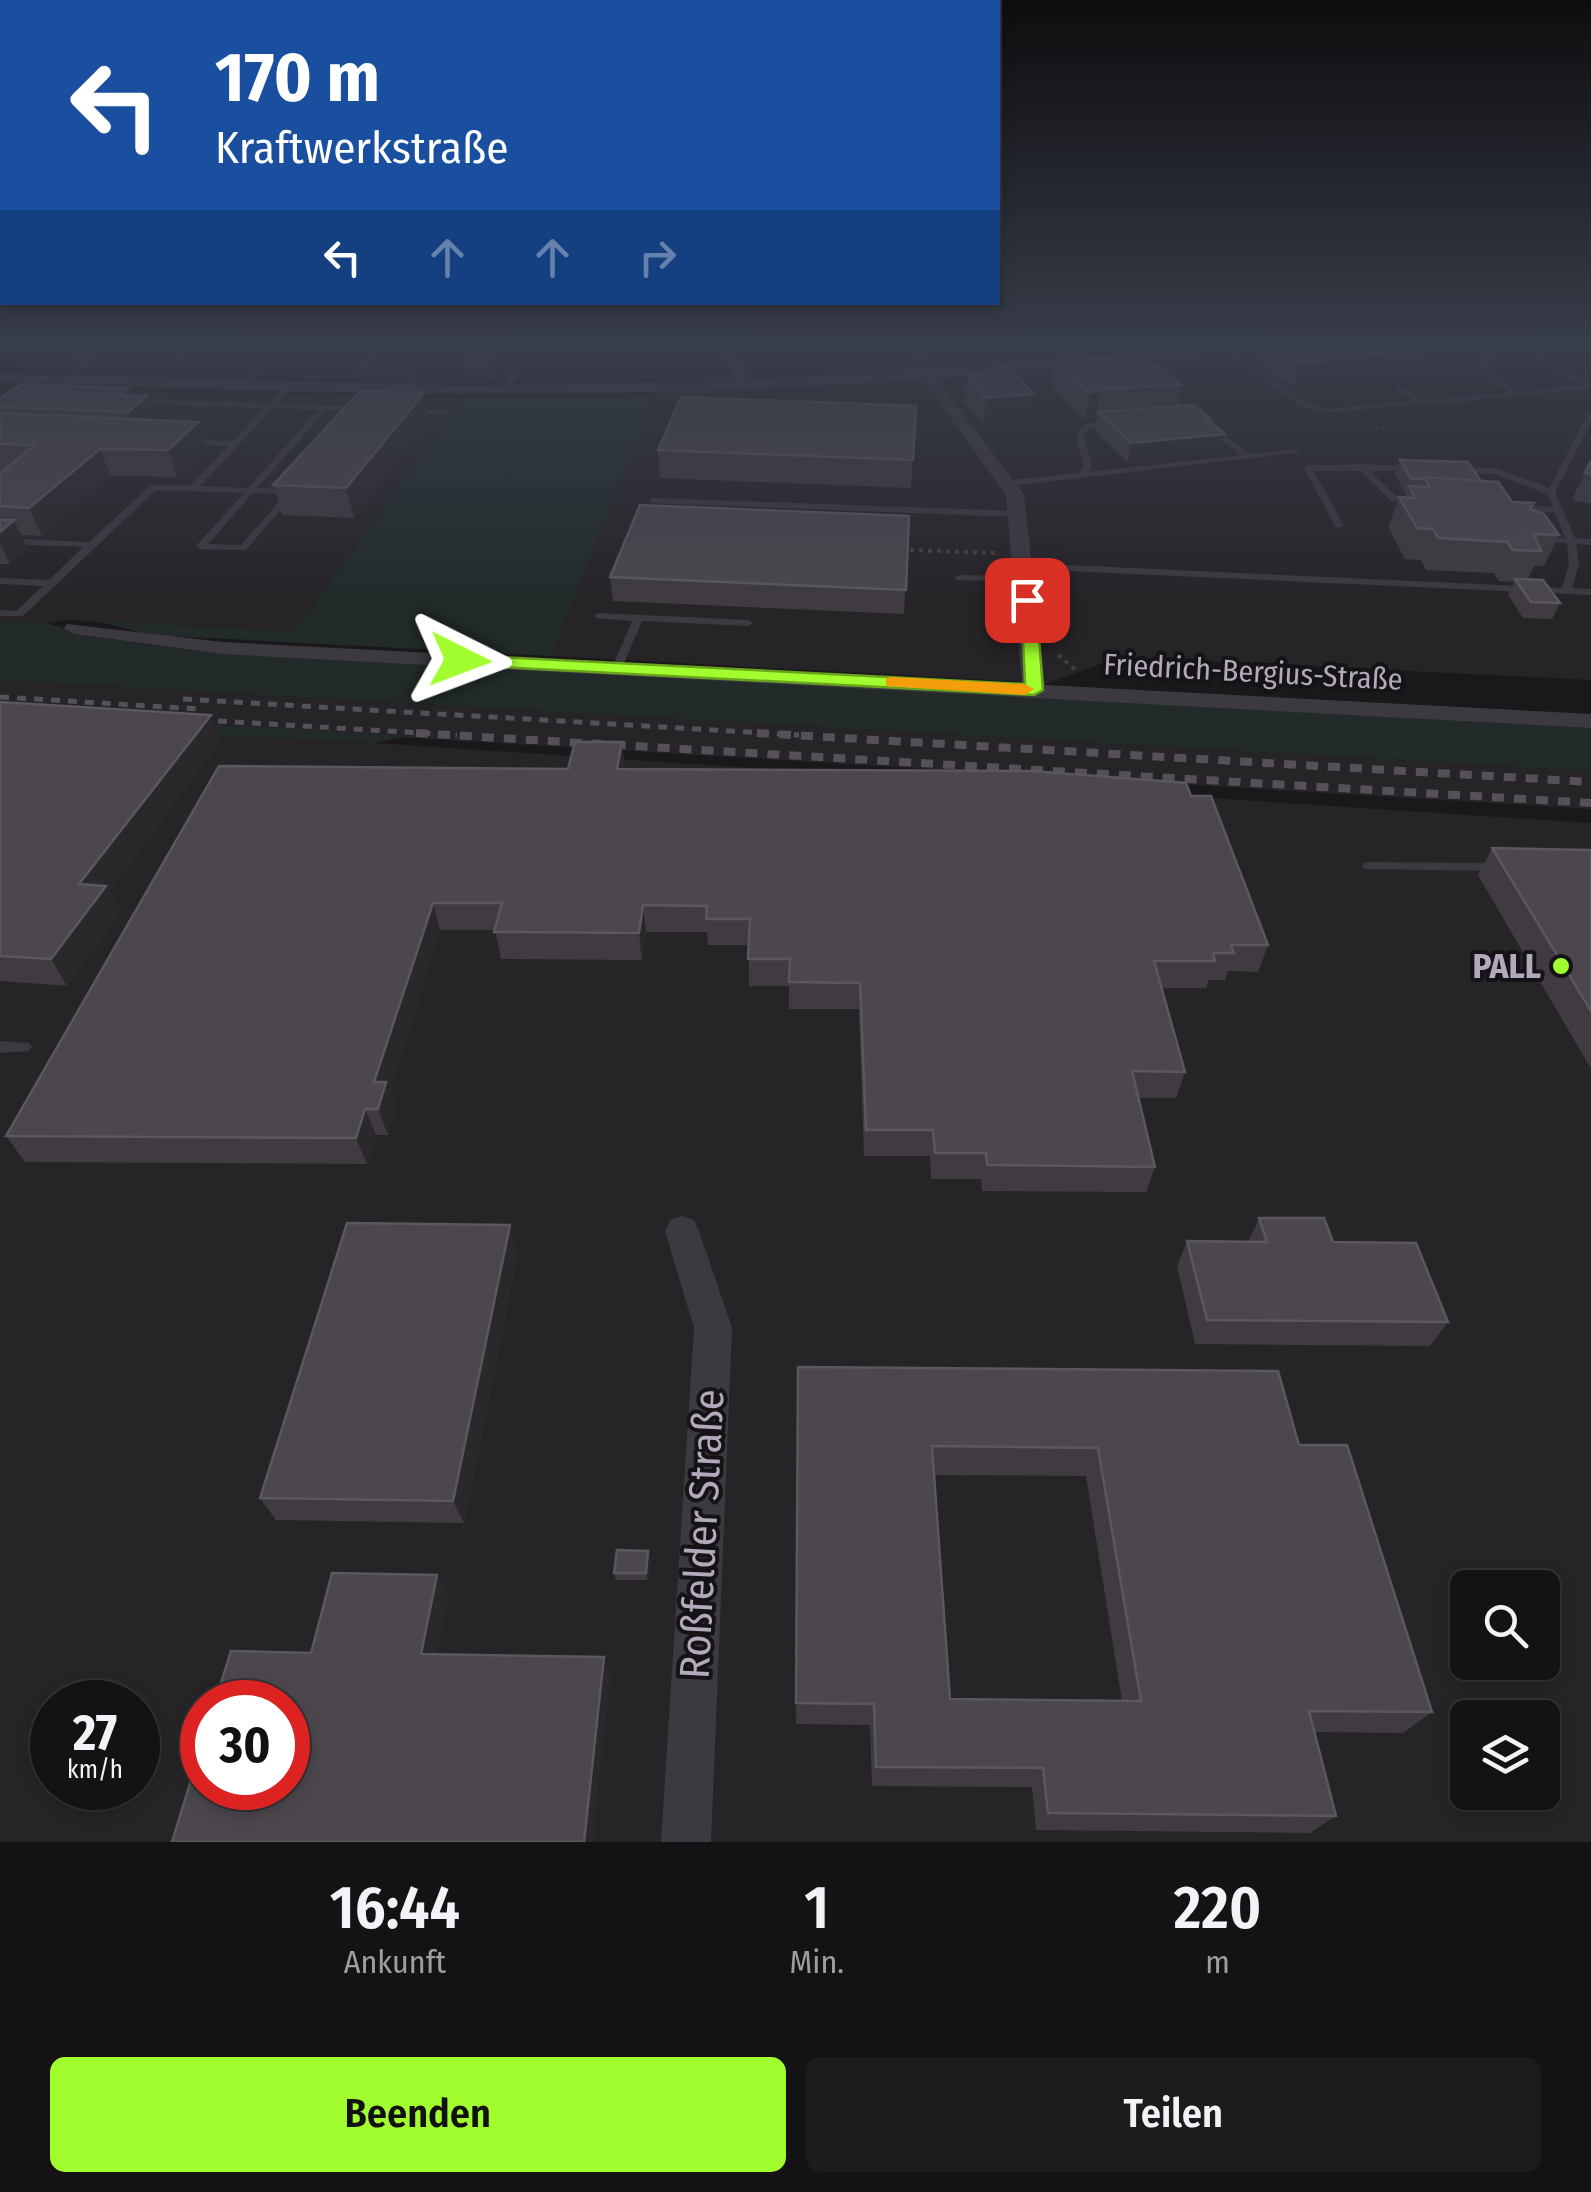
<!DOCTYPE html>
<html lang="de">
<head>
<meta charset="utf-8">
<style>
  body { margin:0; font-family:"Fira Sans Condensed",sans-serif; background:#1d1b1d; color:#f1f3f6; height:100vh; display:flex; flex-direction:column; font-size:38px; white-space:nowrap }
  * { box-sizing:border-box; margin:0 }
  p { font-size:32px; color:#9d9ea0 }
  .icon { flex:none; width:55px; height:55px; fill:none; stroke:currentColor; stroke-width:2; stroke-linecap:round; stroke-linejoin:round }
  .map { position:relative; height:1842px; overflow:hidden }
  .details { display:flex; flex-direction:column; background:#141214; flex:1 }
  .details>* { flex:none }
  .guide { position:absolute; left:0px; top:0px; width:1000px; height:305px; box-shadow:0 5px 15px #0003,0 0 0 2px #333234; background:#1a4fa0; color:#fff; overflow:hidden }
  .fabs { position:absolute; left:1450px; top:1570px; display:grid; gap:20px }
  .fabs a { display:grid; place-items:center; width:110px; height:110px; border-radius:15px; background:#141214; box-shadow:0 5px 15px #0003,0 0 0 2px #333234; font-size:50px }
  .speed { position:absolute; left:30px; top:1680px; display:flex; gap:20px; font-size:50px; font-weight:700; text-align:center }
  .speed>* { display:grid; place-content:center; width:130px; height:130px; border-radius:50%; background:#141214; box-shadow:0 5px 15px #0003,0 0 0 2px #333234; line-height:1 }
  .speed small { font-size:25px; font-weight:400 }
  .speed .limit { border:15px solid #d22; background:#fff; color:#111 }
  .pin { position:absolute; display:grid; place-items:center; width:85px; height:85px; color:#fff; margin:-42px; border-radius:20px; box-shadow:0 5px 15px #0006 }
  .me { position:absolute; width:110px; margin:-55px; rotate:93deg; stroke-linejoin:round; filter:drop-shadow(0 0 8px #0008) }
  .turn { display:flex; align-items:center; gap:35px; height:210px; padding:0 50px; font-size:45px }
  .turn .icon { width:130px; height:130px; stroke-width:2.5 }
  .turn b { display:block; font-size:70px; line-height:85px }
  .lanes { display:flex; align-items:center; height:95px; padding:0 50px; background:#0003; justify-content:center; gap:50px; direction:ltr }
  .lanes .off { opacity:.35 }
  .eta { display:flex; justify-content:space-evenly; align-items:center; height:170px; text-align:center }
  .eta b { font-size:60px; font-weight:600; line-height:70px }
  .cta { display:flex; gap:20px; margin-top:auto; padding:20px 50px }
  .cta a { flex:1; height:115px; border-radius:15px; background:#a1fd2d; color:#111; font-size:40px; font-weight:600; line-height:115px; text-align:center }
  .cta a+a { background:#1d1b1d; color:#f1f3f6 }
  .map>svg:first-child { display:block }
  .built { fill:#272428; fill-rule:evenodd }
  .green { fill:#222b2a }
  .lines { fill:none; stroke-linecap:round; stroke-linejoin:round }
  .path-far1 { stroke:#433f47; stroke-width:2.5; stroke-dasharray:2.5 4; stroke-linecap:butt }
  .path { stroke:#433f47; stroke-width:4; stroke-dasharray:4 5; stroke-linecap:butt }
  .lane { fill:#3d3940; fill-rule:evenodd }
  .street { fill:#3d3940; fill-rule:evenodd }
  .rail-far1 { stroke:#555059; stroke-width:5; stroke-dasharray:9 8; stroke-linecap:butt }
  .rail { stroke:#555059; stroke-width:8; stroke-dasharray:12 10; stroke-linecap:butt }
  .wall { fill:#3f3b40; fill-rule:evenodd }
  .shaded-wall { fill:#2b282c }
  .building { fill:#4b474d; stroke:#5b575f; stroke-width:2.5; fill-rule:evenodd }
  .route { fill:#a1fd2d; stroke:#69a41d; stroke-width:2.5 }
  .slow { fill:#f59e0b }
  .poi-dot { fill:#a1fd2d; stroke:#151316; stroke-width:4 }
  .labels { text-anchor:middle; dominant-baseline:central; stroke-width:8; stroke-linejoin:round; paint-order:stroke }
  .far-street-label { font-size:30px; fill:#b2aabb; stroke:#151316 }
  .poi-label { font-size:35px; font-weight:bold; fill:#b2aabb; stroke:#151316; text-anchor:end }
  .near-street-label { font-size:42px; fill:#b2aabb; stroke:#151316 }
</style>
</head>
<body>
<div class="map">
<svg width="1591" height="1842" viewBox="0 0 1591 1842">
  <rect width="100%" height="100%" fill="#1a181b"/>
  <path class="built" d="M 0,344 L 1591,344 L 1591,680 L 1121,657 L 1047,683 L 551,656 L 658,379 L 427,381 L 176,375 L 180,370 L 59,369 L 0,362 Z
    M 52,389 L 297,396 L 464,399 L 309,611 L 291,631 L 64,620 L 46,623 L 0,621 L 0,401 Z
    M 0,680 L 1591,771 L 1591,809 L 0,713 Z
    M 0,724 L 374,743 L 1591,823 L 1591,1842 L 0,1842 ZM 1468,1588 L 1542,1588 L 1542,1662 L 1468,1662 ZM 52,1702 L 138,1702 L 138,1788 L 52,1788 ZM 202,1702 L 288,1702 L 288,1788 L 202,1788 ZM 1468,1718 L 1542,1718 L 1542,1792 L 1468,1792 Z"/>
  <path class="green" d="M 653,398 L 551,656 L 150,635 L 97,621 L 290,631 L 309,611 L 464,399 Z
    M 0,621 L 46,623 L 94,637 L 191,650 L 1591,728 L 1591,771 L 0,680 Z
    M 0,713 L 408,736 L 374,743 L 0,724 Z"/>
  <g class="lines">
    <path class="path-far1" d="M 1369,430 L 1410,422"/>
    <path class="path" d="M 910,550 L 996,553
      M 1058,655 L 1076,670"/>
    <path class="lane" d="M 45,344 L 52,344 L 51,349 L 88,354 L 117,347 L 188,347 L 191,344 L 199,344 L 178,364 L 90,365 L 68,382 L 64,380 L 84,362 L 84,358 L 44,353 ZM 117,351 L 183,351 L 173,360 L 92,361 L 92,357 Z
      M 375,344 L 382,344 L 362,371 L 412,372 L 417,378 L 408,393 L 401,391 L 409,378 L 407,376 L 359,375 L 355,377 L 351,375 Z
      M 906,344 L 913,344 L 938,373 L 938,377 L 932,377 Z
      M 1177,344 L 1185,344 L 1186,345 L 1182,347 Z
      M 1514,344 L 1523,344 L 1589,382 L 1589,387 L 1585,389 L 1525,395 L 1521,397 L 1517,396 L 1430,404 L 1426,406 L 1421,404 L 1323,413 L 1300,406 L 1223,350 L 1229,349 L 1306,402 L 1326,409 L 1415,400 L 1395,389 L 1394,387 L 1398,385 L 1424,400 L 1510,392 L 1478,374 L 1478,370 L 1481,370 L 1519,391 L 1582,385 Z
      M 518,362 L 522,364 L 511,391 L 504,393 L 514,364 Z
      M 255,369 L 262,371 L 245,388 L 239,388 L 239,384 Z
      M 286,385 L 293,387 L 277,404 L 361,407 L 365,409 L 361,411 L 326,410 L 257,488 L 292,489 L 296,492 L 246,550 L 201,549 L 196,546 L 244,493 L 156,490 L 23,616 L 0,616 L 0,610 L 16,611 L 43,586 L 0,584 L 0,578 L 49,580 L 83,547 L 0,544 L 0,538 L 89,542 L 151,485 L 191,485 L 228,446 L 186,444 L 182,442 L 183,440 L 233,441 L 265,408 L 135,403 L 131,401 L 132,399 L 269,404 ZM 273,408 L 318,410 L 248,488 L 200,486 ZM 253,493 L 286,494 L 241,545 L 208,544 Z
      M 412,409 L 447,411 L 451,413 L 447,415 L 409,413 L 408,411 Z
      M 1591,413 L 1591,423 L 1555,492 L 1575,538 L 1591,539 L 1591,545 L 1576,544 L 1579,564 L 1572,588 L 1591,589 L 1591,595 L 1024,569 L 1019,566 L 1024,563 L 1562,588 L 1569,564 L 1567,543 L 1541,542 L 1536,539 L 1541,536 L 1565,538 L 1555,513 L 1513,510 L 1509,507 L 1513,504 L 1553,507 L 1547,494 L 1495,474 L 1455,473 L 1451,470 L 1455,467 L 1496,468 L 1549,488 L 1587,415 Z
      M 1112,418 L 1115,418 L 1115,422 L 1089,429 L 1084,436 L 1092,466 L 1088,472 L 1241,455 L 1208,430 L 1208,426 L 1211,426 L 1250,454 L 1296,449 L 1300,451 L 1296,453 L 1010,486 L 1006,483 L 1010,480 L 1079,473 L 1084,466 L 1076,436 L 1083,425 Z
      M 1362,464 L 1417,466 L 1418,468 L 1414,471 L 1370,471 L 1396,496 L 1417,497 L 1421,500 L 1417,503 L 1391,501 L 1361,471 L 1314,471 L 1344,526 L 1336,528 L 1304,468 L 1308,465 Z
      M 653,498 L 1019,511 L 1023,514 L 1019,517 L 650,503 L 650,499 Z
      M 960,575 L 1025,576 L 1030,579 L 1025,582 L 957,580 L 955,578 Z
      M 599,613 L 748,620 L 753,623 L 748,626 L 642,621 L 622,668 L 617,671 L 612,668 L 632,621 L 595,618 L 595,614 Z
      M 1369,862 L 1498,863 L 1505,867 L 1498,871 L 1364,869 L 1362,866 L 1364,863 Z
      M 0,1041 L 29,1043 L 32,1047 L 29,1051 L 0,1053 Z"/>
    <path class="street" d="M 717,344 L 731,344 L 751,381 L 1240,344 L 1297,344 L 1290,348 L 937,379 L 1024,495 L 1045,685 L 1591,714 L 1591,728 L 223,654 L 74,634 L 64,628 L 67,624 L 223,642 L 1022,684 L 1006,495 L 923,380 C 615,401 308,394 0,381 L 0,373 L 464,386 L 736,381 Z
      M 682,1216 L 694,1220 L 699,1231 L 732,1328 L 711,1842 L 661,1842 L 694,1328 L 665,1231 L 670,1220 Z"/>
    <path class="rail-far1" d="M 0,697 L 200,709
      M 183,699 L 799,735
      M 184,719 L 457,735"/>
    <path class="rail" d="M 416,733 L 1591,803
      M 757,733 L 1591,782"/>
  </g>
  <path class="wall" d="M 468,344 L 516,359 L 508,360 L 491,382 L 489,374 L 467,373 L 463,351 Z
    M 1258,344 L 1546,344 L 1538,365 L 1488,369 L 1478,366 L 1474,371 L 1293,387 L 1254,359 Z
    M 1055,360 L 1182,385 L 1178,407 L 1210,418 L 1209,421 L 1225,434 L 1220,453 L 1127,462 L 1095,430 L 1097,416 L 1085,420 L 1051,387 Z
    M 967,375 L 1030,420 L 984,424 L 964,401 Z
    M 128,388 L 131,396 L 155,417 L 152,420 L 198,422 L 207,449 L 177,477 L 111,476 L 42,536 L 21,535 L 28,549 L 10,564 L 0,564 L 0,473 L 4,471 L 0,470 L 0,398 Z
    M 916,406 L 911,488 L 660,478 L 658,450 Z
    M 430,421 L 354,518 L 282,515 L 273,485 Z
    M 1400,460 L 1481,481 L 1512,502 L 1534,503 L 1531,509 L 1559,535 L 1544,566 L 1534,566 L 1528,579 L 1560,603 L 1552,619 L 1523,618 L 1508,595 L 1514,582 L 1499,581 L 1494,573 L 1426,570 L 1421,560 L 1405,559 L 1388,527 L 1399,497 L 1405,497 L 1406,494 L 1395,475 Z
    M 1591,460 L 1591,504 L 1572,500 Z
    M 909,516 L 904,614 L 613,601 L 610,577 Z
    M 0,702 L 221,740 L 109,891 L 120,912 L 67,986 L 0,981 Z
    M 625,769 L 1191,796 L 1268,945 L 1258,972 L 1228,971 L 1225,980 L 1209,980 L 1206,988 L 1161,988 L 1185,1072 L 1176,1098 L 1139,1098 L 1155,1167 L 1146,1192 L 982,1191 L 981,1179 L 931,1179 L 930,1156 L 864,1156 L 859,1009 L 789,1009 L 789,986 L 749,986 L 749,945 L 708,945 L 707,932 L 646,932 L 642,960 L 501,959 L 495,930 L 440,930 L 390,1091 L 396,1109 L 388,1135 L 376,1135 L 367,1164 L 25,1162 L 6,1136 Z
    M 1492,848 L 1591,850 L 1591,1069 L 1478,875 Z
    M 1259,1218 L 1333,1242 L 1448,1322 L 1430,1346 L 1195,1344 L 1177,1266 L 1187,1241 L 1248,1242 Z
    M 518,1251 L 464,1523 L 276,1520 L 260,1498 Z
    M 798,1367 L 1299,1445 L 1432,1712 L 1403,1733 L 1314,1732 L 1336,1816 L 1310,1833 L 1036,1830 L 1032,1787 L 872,1786 L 870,1725 L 796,1724 ZM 934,1475 L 1086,1476 L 1122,1701 L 950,1699 Z
    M 648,1551 L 650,1558 L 648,1580 L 616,1580 L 614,1573 Z"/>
  <path class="shaded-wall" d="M 499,344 L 526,344 L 516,359 L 508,360 L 491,382 L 487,359 Z
    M 1486,344 L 1478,366 L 1474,371 L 1293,387 L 1300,363 Z
    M 1546,344 L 1538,365 L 1488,369 L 1497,345 Z
    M 128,388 L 135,406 L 147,396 L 155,417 L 136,433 L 128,412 L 119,395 Z
    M 1101,389 L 1096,416 L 1085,420 L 1089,393 Z
    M 424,393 L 430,421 L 354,518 L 346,488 Z
    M 1033,394 L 1030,420 L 984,424 L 986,398 Z
    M 1206,418 L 1210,418 L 1205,436 L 1225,434 L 1220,453 L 1127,462 L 1131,443 Z
    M 198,422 L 207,449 L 177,477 L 168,450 Z
    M 100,449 L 111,476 L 42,536 L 29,508 Z
    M 14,520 L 28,549 L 10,564 L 0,544 L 0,532 Z
    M 211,715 L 221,740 L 109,891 L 120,912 L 67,986 L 51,959 L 79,884 Z
    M 622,742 L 625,768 L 620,795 L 617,769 Z
    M 433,903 L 440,930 L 390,1091 L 396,1109 L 388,1135 L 378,1109 L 374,1082 Z
    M 643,905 L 646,932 L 642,960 L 639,933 Z
    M 365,1109 L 376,1135 L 367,1164 L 356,1138 Z
    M 510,1225 L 518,1251 L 464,1523 L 453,1501 Z
    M 648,1551 L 650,1558 L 648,1580 L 646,1573 Z
    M 437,1575 L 449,1595 L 433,1672 L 421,1654 Z
    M 604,1657 L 611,1674 L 593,1842 L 584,1842 Z"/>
  <path class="building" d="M 468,344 L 499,344 L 487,359 L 486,351 L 463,351 Z
    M 1274,344 L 1485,344 L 1483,346 L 1300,363 Z
    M 1140,353 L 1182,385 L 1101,389 L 1089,393 L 1055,360 Z
    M 1007,364 L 1033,394 L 986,398 L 967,375 L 996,372 Z
    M 22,384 L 128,388 L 119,395 L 147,396 L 128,412 L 0,407 L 0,398 Z
    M 360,391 L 424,393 L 346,488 L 273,485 Z
    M 681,397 L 916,406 L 913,460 L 658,450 Z
    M 1194,405 L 1210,418 L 1206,418 L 1225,434 L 1131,443 L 1098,412 Z
    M 0,413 L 198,422 L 168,450 L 100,449 L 29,508 L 0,506 L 0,473 L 35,445 L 0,444 Z
    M 1400,460 L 1468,462 L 1481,481 L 1424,477 L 1423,479 L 1411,479 Z
    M 1591,460 L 1591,474 L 1585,473 Z
    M 1424,477 L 1498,482 L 1512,502 L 1534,503 L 1530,509 L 1544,514 L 1559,535 L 1534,534 L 1541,551 L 1513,550 L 1507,542 L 1438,538 L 1433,529 L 1417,528 L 1399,497 L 1415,498 L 1409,486 L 1430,487 Z
    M 640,505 L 909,516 L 906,590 L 610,577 Z
    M 0,520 L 14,520 L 0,532 Z
    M 1515,579 L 1543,580 L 1560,603 L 1531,602 Z
    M 0,702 L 211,715 L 79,884 L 106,886 L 51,959 L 0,956 Z
    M 575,742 L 622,742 L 617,769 L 1031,771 L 1186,783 L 1191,796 L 1211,796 L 1268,945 L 1231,945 L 1234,953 L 1213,953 L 1215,961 L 1154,961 L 1185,1072 L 1132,1071 L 1155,1167 L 987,1165 L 986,1153 L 935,1153 L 933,1130 L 866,1130 L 860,983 L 789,982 L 790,959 L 748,959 L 750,919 L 706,919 L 707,906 L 643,905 L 639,933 L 494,932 L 502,903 L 433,903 L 374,1082 L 386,1082 L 378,1109 L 365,1109 L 356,1138 L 6,1136 L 219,766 L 568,769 Z
    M 1492,848 L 1591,850 L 1591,1011 Z
    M 1259,1218 L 1324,1218 L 1333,1242 L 1416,1243 L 1448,1322 L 1207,1320 L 1187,1241 L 1267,1242 Z
    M 347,1223 L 510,1225 L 453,1501 L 260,1498 Z
    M 798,1367 L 1278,1371 L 1299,1445 L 1347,1445 L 1432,1712 L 1309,1711 L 1336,1816 L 1048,1813 L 1043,1768 L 876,1767 L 874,1704 L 796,1703 ZM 932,1446 L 1098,1448 L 1141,1701 L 950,1699 Z
    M 617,1550 L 648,1551 L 646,1573 L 614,1573 Z
    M 332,1573 L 437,1575 L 421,1654 L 604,1657 L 584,1842 L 172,1842 L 202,1744 L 202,1788 L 288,1788 L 288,1702 L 215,1702 L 231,1651 L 311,1653 Z"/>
  <linearGradient id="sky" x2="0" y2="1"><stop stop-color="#0e0d0f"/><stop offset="0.57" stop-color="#383d4a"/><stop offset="1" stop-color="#383d4a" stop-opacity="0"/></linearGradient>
  <rect width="1591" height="602" fill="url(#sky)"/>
  <path class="route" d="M 1021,597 L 1036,600 L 1043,690 L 1034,695 L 460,665 L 451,660 L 460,655 L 1025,684 Z"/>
  <path class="slow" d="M 892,677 L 1025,684 L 1034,689 L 1025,695 L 886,686 L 886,678 Z"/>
  <circle class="poi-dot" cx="1561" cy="966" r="10"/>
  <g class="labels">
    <g class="far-street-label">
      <text transform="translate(1253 672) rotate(3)">Friedrich-Bergius-Straße</text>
    </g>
    <g class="poi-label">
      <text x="1541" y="966">PALL</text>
    </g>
    <g class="near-street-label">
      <text transform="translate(702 1534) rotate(-87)">Roßfelder Straße</text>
    </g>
  </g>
</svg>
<div class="fabs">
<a><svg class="icon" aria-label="search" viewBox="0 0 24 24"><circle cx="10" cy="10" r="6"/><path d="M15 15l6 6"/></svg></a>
<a><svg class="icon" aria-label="layers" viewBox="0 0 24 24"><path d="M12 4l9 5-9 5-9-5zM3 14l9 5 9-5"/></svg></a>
</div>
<div class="speed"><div>27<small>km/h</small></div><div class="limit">30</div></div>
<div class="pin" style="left:1027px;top:600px;background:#d93025"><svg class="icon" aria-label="arrive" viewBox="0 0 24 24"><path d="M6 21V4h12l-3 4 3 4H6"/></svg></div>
<svg class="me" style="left:460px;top:660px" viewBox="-20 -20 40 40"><path d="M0-17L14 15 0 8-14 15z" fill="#a1fd2d" stroke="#fff" stroke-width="4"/></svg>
<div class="guide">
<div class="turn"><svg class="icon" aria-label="left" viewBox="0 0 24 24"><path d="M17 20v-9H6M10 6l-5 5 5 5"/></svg><div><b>170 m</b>Kraftwerkstraße</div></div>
<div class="lanes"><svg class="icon" aria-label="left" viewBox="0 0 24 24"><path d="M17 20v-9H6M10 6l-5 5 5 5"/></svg><svg class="icon off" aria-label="ahead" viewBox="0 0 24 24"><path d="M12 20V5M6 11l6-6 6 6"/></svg><svg class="icon off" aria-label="ahead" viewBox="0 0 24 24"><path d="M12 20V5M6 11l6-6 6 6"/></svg><svg class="icon off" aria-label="right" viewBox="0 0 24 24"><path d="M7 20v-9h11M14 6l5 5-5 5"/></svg></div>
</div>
</div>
<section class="details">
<div class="eta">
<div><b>16:44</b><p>Ankunft</p></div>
<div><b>1</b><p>Min.</p></div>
<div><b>220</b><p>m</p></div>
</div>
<div class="cta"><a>Beenden</a><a>Teilen</a></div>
</section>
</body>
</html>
